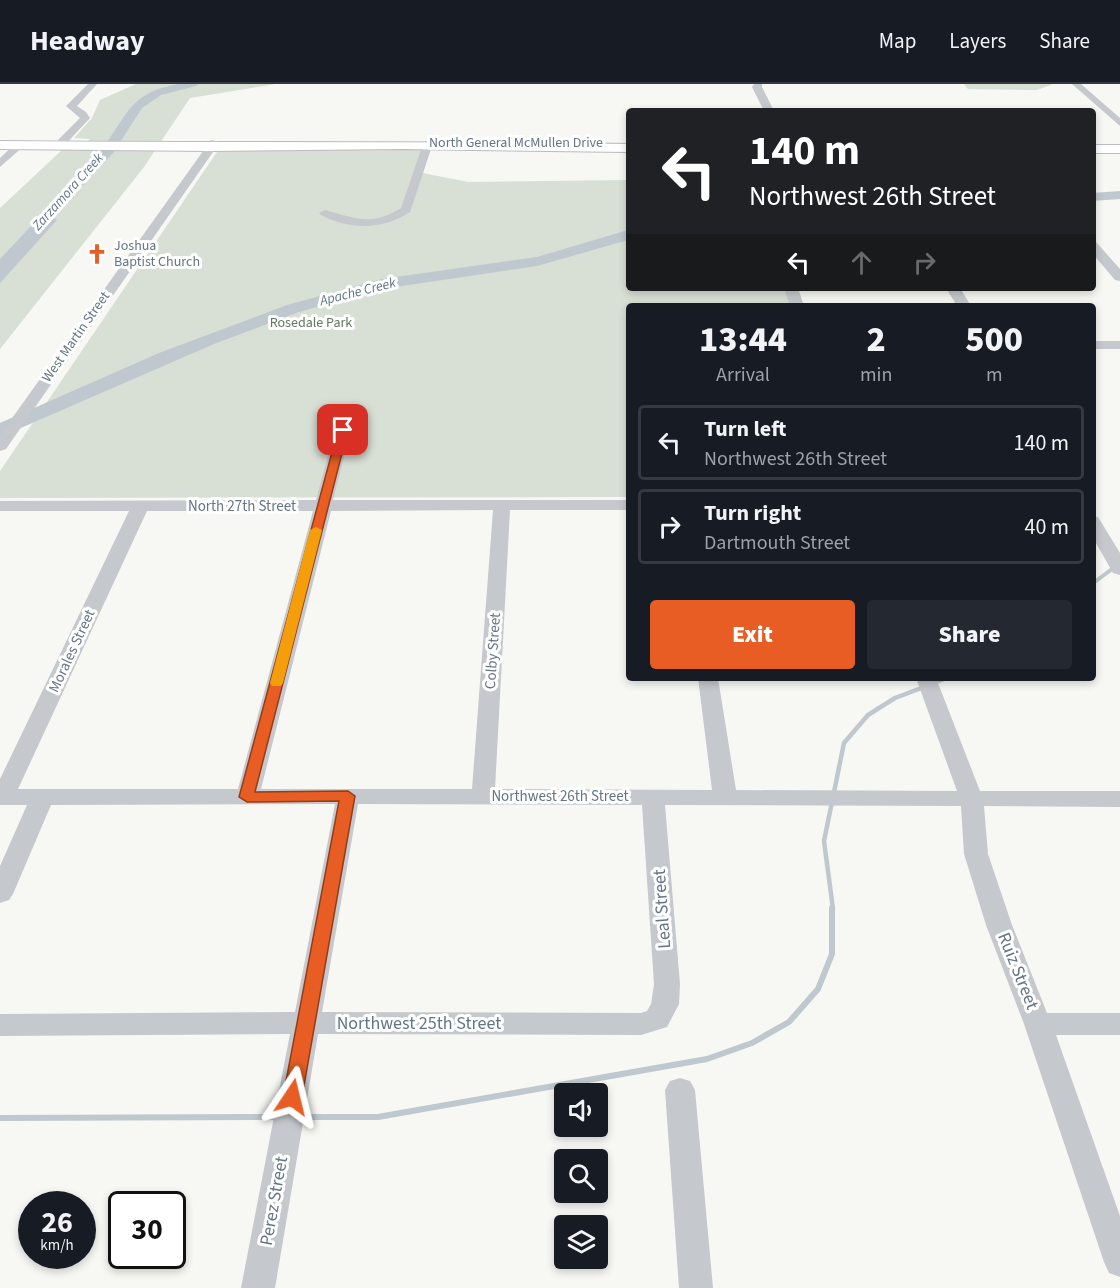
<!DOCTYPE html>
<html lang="en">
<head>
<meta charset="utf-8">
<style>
  body { margin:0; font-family:"Source Sans 3",sans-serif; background:#242831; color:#f1f3f6; height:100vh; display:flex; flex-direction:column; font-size:22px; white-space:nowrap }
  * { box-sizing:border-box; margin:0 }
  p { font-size:20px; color:#9ea1a6 }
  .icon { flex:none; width:33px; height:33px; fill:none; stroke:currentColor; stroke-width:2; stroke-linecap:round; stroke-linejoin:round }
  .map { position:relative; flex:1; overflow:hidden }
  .drawer { position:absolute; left:626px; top:219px; width:470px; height:378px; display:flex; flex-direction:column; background:#171b24; border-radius:6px; box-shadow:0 3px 9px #0003 }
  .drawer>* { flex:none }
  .hud { position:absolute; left:626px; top:24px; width:470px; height:183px; border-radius:6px; box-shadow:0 3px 9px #0003; background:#202124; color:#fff; overflow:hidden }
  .tools { position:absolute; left:554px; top:999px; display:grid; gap:12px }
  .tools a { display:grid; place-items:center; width:54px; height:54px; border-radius:6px; background:#171b24; box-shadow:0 3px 9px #0003; font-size:30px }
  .speed { position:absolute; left:18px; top:1107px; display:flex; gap:12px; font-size:30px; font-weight:700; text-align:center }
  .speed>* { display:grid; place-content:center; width:78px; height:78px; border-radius:50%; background:#171b24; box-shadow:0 3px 9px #0003; line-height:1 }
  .speed small { font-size:15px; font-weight:400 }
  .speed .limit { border:3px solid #111; border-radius:9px; background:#fff; color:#111 }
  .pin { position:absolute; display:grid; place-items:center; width:51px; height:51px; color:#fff; margin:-26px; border-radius:12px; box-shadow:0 3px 9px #0006 }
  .me { position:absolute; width:66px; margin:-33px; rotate:10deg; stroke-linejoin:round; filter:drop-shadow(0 0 4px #0008) }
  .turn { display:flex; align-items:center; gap:21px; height:126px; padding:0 24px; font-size:27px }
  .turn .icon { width:78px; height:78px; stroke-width:2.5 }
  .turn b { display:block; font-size:42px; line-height:51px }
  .lanes { display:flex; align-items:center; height:57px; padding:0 24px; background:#0003; justify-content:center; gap:30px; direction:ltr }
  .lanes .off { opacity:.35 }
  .eta { display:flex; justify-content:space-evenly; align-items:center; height:102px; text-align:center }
  .eta b { font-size:36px; font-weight:800; line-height:42px }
  .cta { display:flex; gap:12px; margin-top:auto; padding:12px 24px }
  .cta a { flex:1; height:69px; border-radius:6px; background:#e75d24; color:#fff; font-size:24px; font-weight:800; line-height:69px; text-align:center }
  .cta a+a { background:#242831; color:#f1f3f6 }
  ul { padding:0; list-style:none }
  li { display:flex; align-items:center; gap:18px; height:75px; margin:0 12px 9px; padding:0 12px; border:3px solid #363941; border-radius:6px }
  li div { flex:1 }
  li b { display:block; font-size:22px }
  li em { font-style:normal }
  header { display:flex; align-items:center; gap:36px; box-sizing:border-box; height:84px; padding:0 30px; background:#171b24; border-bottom:2px solid #363941 }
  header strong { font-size:28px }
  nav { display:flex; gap:33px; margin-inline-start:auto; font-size:21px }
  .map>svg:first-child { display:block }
  .green { fill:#d8dfd5 }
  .water { fill:#bfc8ce }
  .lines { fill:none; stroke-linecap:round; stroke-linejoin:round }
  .stream-far2 { stroke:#bfc8ce; stroke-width:4 }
  .stream-far1 { stroke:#bfc8ce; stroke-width:4.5 }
  .stream { stroke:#bfc8ce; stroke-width:6 }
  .river { fill:#bfc8ce; fill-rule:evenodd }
  .major-casing { stroke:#b8bcc0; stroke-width:2 }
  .minor { fill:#c5c8cc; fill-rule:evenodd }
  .major { fill:#fff; fill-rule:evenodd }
  .route { fill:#e75d24; stroke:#963c17; stroke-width:1.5 }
  .slow { fill:#f59e0b }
  .labels { text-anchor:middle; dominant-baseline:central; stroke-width:6; stroke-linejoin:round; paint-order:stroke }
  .far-street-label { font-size:14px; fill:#657586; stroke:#fff }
  .far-water-label { font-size:14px; font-style:italic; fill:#617782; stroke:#fff }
  .far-poi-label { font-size:14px; fill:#657586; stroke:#fff; text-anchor:start }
  .far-park-label { font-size:14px; fill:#647860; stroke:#fff }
  .street-label { font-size:15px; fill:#657586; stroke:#fff }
  .near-street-label { font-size:18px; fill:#657586; stroke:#fff }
</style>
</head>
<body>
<header>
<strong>Headway</strong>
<nav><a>Map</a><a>Layers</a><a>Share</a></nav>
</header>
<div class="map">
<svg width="1120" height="1204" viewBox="0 0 1120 1204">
  <rect width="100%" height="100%" fill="#f7f7f4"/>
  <path class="green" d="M 136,0 L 275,0 L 190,14 L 144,83 L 0,265 L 0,124 L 63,65 L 81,65 L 90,55 L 74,54 L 92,34 L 100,16 Z
    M 964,0 L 1053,0 L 1037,6 L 968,5 Z
    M 219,65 L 430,66 L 423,89 L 468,98 L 628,96 L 628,204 L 785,204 L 790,222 L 628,222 L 628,413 L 0,414 L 0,387 Z"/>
  <path class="water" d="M 97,72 L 109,73 C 102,83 91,87 84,96 C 73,109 63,120 50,132 L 57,136 L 0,199 L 0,175 Z"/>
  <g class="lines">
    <path class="stream-far2" d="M 1092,500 L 1120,479"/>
    <path class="stream-far1" d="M 934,599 L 946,594
      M 833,825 L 824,757 L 844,659 L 868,631 L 895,614 L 924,603"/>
    <path class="stream" d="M 300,1033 L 378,1033 L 707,975 L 752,959 L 789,938 L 818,905 L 832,870 L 832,824
      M 0,1034 L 279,1033"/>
    <path class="river" d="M 177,0 L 198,0 L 196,2 L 161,11 L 142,24 L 113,69 L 83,101 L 73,101 L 71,98 L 73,95 C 84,84 96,73 105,61 C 130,26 131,10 177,0 Z
      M 1120,107 L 1120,115 L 1092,117 L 1092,109 Z
      M 628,146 L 628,156 L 537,182 L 382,205 L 299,228 L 214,260 L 0,353 L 0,339 L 159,269 L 287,221 L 382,195 L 537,173 Z"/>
    <g class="major-casing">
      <path id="major" d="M 0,57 C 209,59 419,57 628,60 L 628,68 L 403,65 L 211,67 L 0,65 Z
        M 1092,61 L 1120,61 L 1120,69 L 1092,69 Z"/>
    </g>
    <path class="minor" d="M 88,0 L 97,0 L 77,22 L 86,28 L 90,34 L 62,64 L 54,64 L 54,60 L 80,34 L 66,22 Z
      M 754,0 L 762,0 L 762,3 L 774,27 L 764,27 L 752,3 Z
      M 1072,0 L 1081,0 L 1120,34 L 1120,42 Z
      M 211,56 L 220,58 L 6,365 L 0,367 L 0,351 Z
      M 424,57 L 433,59 L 410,128 C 383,146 349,146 321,131 L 319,129 L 325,126 C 355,134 371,143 401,124 Z
      M 16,59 L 25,61 L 0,83 L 0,74 Z
      M 1092,157 L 1096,158 L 1120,185 L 1120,197 L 1115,196 L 1092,169 Z
      M 784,204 L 798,204 L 804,222 L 790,222 Z
      M 946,204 L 960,204 L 971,222 L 957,222 Z
      M 1092,257 L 1120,257 L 1120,265 L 1092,265 Z
      M 343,341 L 351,346 L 333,416 L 628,416 L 628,426 L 510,426 L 495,705 L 712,706 L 698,594 L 718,594 L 736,706 L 957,707 L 916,594 L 936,594 L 980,707 L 1120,707 L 1120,723 L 984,722 L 988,770 L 1012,841 L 1047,929 L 1120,929 L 1120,951 L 1056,951 L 1120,1132 L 1120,1193 L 1109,1189 L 1104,1178 L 1024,940 L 986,841 L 964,770 L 961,722 L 665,721 L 680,900 L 679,920 L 667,943 L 641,951 L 318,950 L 275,1204 L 241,1204 L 290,950 L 0,952 L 0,930 L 295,928 L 335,720 L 51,721 L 13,810 L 9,816 L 0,819 L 0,782 L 27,721 L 0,721 L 0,695 L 129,427 L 0,427 L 0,417 L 316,416 L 335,346 ZM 493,426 L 472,705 L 261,705 L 331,427 ZM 147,427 L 313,427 L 238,705 L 18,705 ZM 358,720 L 642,721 L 654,900 L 651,920 L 647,927 L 641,929 L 322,928 Z
      M 1092,432 L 1098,433 L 1120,469 L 1120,491 L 1113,489 L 1092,452 Z
      M 680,994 L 690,997 L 695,1006 L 713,1204 L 679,1204 L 665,1006 L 670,997 Z"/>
    <use href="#major" class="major"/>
  </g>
  <path class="route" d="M 343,343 L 348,346 L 255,708 L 348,707 L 355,712 L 302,1013 L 299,1019 L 292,1021 L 286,1019 L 283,1013 L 339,717 L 247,718 L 239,713 L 338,346 Z"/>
  <path class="slow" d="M 316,443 L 322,446 L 283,599 L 281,602 L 272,602 L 270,599 L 310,446 Z"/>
  <defs>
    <g id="church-bare" transform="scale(1.62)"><path d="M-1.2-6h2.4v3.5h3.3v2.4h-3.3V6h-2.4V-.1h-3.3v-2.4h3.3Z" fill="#e75d24" stroke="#fff" stroke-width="2.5" paint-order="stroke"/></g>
  </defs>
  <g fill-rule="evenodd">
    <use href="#church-bare" x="97" y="170"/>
  </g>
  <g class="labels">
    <g class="far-street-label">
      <text x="516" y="59">North General McMullen Drive</text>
      <text transform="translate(76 253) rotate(-55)">West Martin Street</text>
    </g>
    <g class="far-water-label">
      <text transform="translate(68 108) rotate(-48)">Zarzamora Creek</text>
      <text transform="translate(358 208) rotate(-14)">Apache Creek</text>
    </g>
    <g class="far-poi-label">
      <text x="114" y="162">Joshua<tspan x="114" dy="16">Baptist Church</tspan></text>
    </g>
    <g class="far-park-label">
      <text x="311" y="239">Rosedale Park</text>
    </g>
    <g class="street-label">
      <text x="242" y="422">North 27th Street</text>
      <text transform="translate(72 567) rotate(-65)">Morales Street</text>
      <text transform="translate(493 567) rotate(-86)">Colby Street</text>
      <text x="560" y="712">Northwest 26th Street</text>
    </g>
    <g class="near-street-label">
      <text transform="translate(662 825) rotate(-94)">Leal Street</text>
      <text transform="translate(1018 887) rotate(68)">Ruiz Street</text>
      <text x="419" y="939">Northwest 25th Street</text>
      <text transform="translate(274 1117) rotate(-80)">Perez Street</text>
    </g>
  </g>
</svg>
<div class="tools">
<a><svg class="icon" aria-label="sound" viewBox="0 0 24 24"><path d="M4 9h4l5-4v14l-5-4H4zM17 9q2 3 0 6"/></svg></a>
<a><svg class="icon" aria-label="search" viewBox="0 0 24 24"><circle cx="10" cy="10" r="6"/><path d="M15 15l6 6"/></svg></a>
<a><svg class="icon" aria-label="layers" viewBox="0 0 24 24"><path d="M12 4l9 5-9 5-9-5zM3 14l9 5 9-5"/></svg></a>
</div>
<div class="speed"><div>26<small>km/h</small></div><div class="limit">30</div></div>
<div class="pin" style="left:343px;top:346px;background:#d93025"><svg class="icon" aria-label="arrive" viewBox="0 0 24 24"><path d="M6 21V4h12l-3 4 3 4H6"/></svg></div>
<svg class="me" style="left:292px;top:1013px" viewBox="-20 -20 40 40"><path d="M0-17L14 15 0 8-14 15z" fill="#e75d24" stroke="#fff" stroke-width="4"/></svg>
<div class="hud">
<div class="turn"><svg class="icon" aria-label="left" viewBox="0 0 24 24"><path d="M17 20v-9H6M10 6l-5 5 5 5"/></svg><div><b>140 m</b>Northwest 26th Street</div></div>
<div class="lanes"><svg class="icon" aria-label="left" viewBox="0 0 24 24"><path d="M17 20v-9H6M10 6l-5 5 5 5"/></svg><svg class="icon off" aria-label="ahead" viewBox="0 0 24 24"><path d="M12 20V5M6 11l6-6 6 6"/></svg><svg class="icon off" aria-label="right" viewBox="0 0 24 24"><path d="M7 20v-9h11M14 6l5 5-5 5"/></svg></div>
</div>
<section class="drawer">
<div class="eta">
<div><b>13:44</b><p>Arrival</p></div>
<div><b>2</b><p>min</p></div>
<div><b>500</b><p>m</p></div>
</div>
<ul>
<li><svg class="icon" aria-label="left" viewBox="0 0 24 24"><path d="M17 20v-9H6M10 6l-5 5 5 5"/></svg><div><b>Turn left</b><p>Northwest 26th Street</p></div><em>140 m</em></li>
<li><svg class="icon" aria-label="right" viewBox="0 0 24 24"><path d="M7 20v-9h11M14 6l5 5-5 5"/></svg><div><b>Turn right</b><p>Dartmouth Street</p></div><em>40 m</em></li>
</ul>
<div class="cta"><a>Exit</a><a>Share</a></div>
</section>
</div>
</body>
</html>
